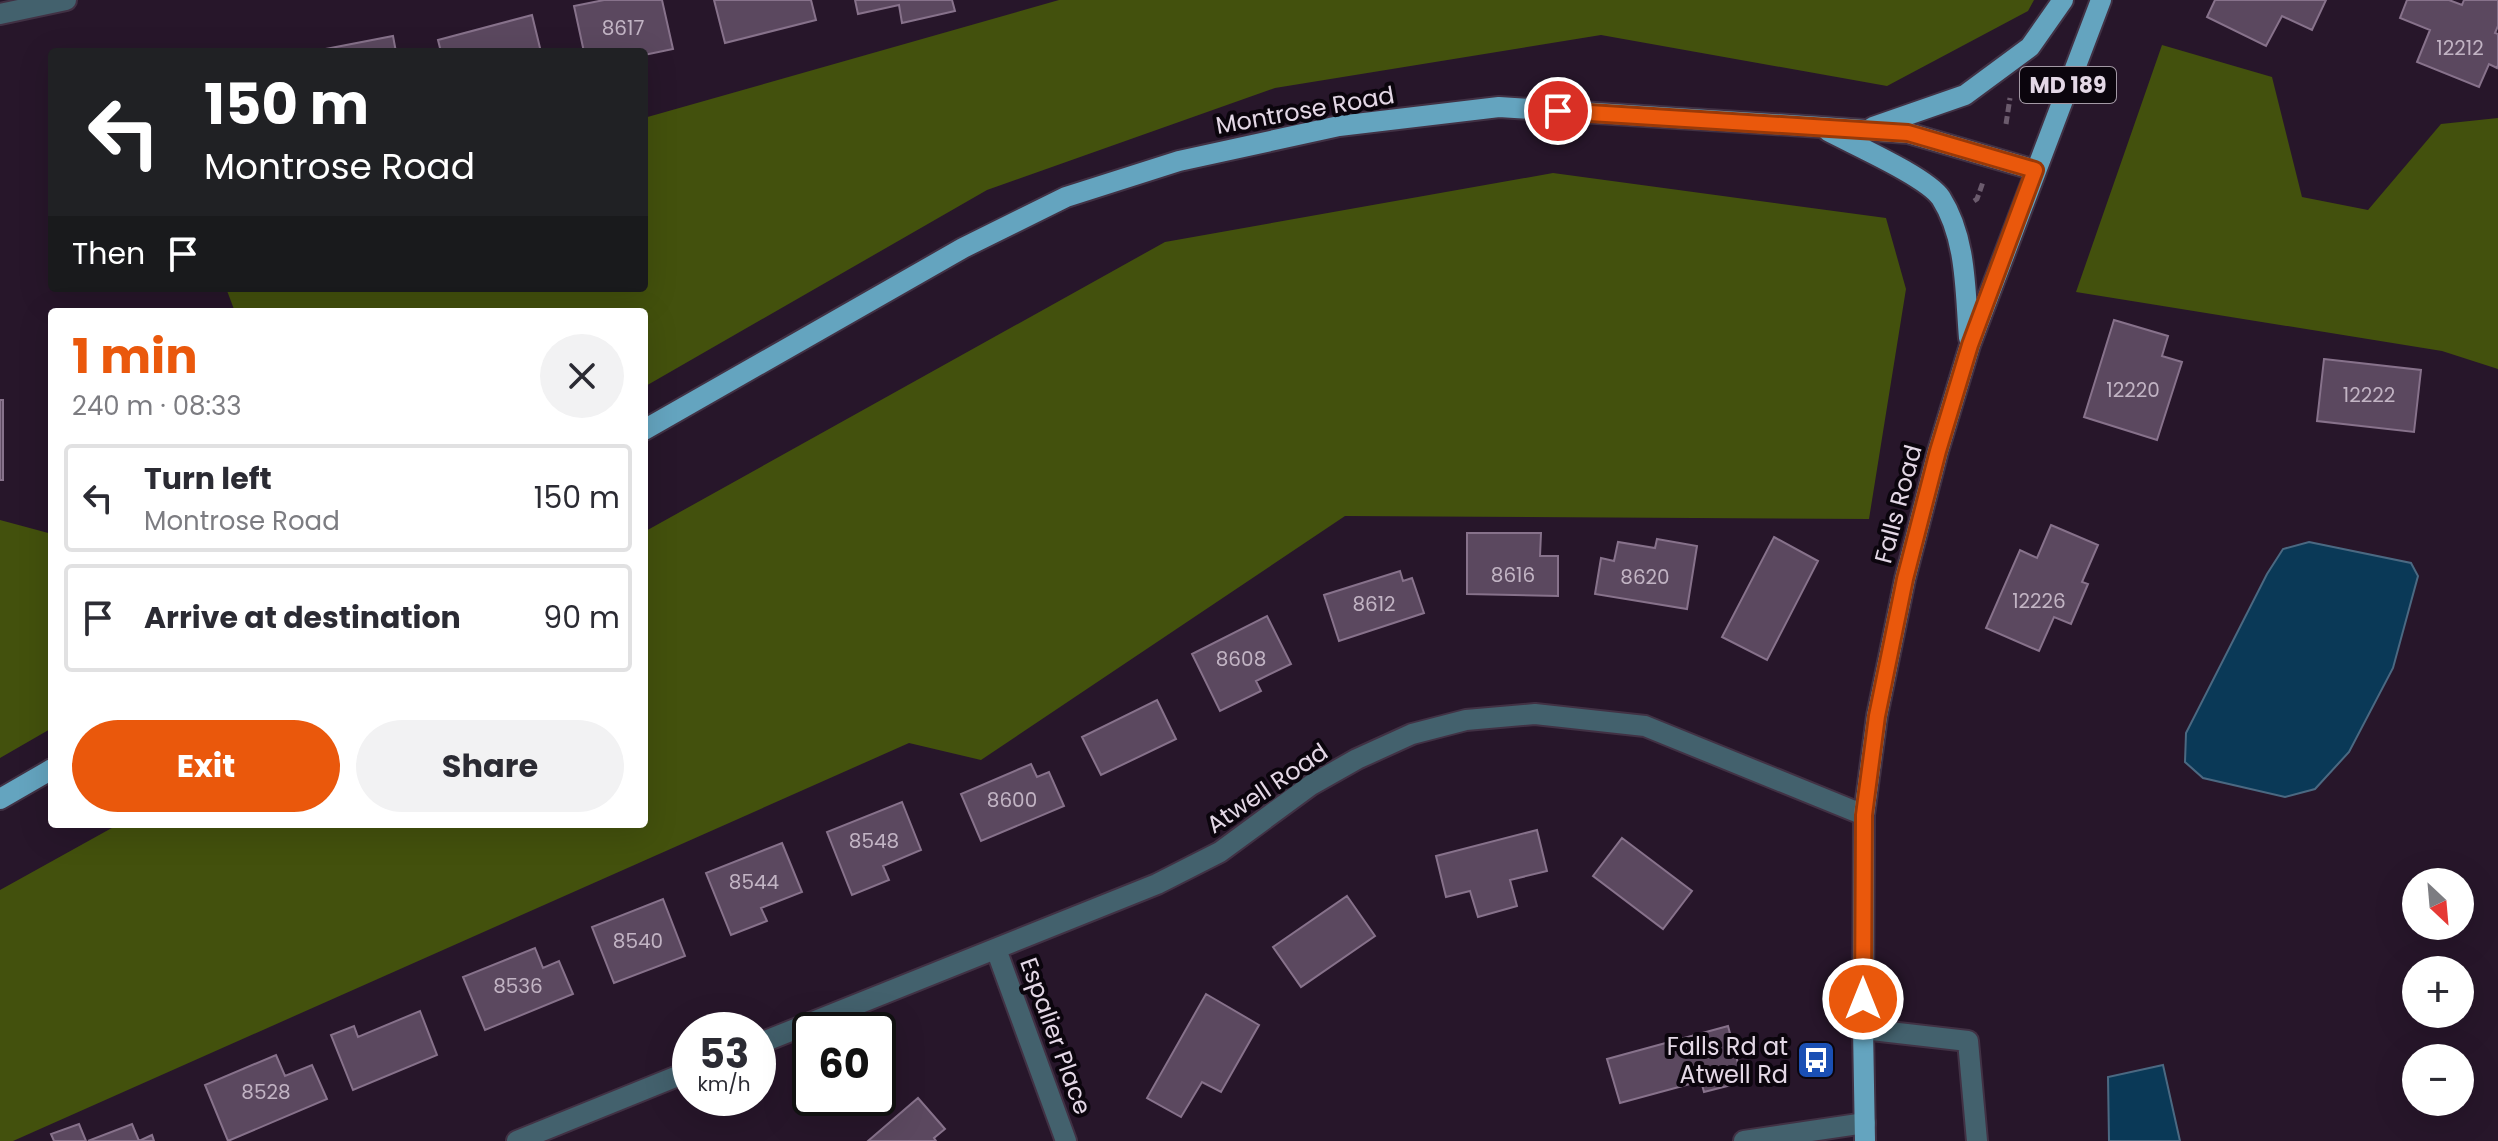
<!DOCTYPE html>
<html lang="en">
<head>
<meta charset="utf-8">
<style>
  body { margin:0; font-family:Poppins,sans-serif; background:#f2f2f3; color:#2b2b33; height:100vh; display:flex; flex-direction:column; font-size:30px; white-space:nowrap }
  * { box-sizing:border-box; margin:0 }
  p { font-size:26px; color:#7c7c81 }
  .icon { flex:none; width:44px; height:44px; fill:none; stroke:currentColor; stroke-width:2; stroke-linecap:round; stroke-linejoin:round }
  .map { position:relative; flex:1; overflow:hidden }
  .side { position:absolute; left:48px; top:308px; width:600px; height:520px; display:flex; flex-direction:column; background:#fff; border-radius:8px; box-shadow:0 8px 32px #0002 }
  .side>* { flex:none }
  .top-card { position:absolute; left:48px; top:48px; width:600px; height:244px; border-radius:8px; box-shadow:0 8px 32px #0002; background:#202124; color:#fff; overflow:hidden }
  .needle { width:52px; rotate:154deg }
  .fabs { position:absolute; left:2402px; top:868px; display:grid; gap:16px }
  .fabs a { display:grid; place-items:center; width:72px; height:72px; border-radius:50%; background:#fff; box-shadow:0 8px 32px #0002; font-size:40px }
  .speed { position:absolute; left:672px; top:1012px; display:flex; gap:16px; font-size:40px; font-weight:700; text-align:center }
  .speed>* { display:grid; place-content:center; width:104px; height:104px; border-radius:50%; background:#fff; box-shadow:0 8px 32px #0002; line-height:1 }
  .speed small { font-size:20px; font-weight:400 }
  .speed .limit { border:4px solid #111; border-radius:12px; background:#fff; color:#111 }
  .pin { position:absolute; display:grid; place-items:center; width:68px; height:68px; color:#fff; margin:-34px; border:4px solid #fff; border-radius:50%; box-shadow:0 2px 8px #0007 }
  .me { position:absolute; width:88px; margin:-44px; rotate:0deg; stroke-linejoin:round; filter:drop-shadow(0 0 6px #0008) }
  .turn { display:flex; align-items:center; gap:28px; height:168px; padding:0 24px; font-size:36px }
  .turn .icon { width:104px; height:104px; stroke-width:2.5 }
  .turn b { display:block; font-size:56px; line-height:68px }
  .then { display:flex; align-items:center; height:76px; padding:0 24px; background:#0003; gap:16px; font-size:30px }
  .round { display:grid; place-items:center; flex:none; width:84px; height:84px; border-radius:42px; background:#f2f2f3 }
  .headline { display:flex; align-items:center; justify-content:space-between; height:136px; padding:0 24px }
  h1 { font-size:48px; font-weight:700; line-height:60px; color:#ea580c }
  .cta { display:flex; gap:16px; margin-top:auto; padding:16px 24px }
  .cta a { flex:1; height:92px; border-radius:48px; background:#ea580c; color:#fff; font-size:32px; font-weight:700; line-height:92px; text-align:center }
  .cta a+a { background:#f2f2f3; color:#2b2b33 }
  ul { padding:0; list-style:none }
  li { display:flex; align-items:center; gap:24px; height:108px; margin:0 16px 12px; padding:0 8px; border:4px solid #e1e1e2; border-radius:8px }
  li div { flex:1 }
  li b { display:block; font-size:30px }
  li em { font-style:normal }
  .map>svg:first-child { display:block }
  .forest { fill:#43510d }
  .water { fill:#0a3957; stroke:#4b6982; stroke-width:2 }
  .building { fill:#5b485f; stroke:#87728b; stroke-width:2 }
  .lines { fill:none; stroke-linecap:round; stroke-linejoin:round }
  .lane-casing { stroke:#413144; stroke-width:24 }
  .street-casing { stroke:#413144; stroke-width:24 }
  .primary-casing { stroke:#413144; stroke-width:24 }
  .path { stroke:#6b5b6d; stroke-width:5; stroke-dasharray:8 4; stroke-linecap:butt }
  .lane { stroke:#43616d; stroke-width:20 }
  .street { stroke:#43616d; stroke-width:20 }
  .primary { stroke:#64a4bf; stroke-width:20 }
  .route-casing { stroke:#983908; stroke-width:20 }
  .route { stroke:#ea580c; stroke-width:14 }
  .labels { text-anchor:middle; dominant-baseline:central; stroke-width:8; stroke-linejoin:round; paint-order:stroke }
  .number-label { font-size:20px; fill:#c2b4c4 }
  .shield { fill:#0b050d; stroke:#a399a5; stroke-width:2 }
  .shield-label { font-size:22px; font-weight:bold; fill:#e4d8e6 }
  .street-label { font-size:24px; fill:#e4d8e6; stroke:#0b050d }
  .poi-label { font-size:24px; fill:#e4d8e6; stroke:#0b050d; text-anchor:end }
</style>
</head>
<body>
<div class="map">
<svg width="2498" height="1141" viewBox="0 0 2498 1141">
  <rect width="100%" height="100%" fill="#27162a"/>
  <path class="forest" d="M 1059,0 L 2034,0 L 2028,11 L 1887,86 L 1601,35 L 1275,88 L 987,190 L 644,387 L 644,312 L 235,312 L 226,288 L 644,288 L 644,118 Z
    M 2162,45 L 2272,77 L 2302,197 L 2368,210 L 2441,124 L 2498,118 L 2498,369 L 2442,351 L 2076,292 Z
    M 1553,173 L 1886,218 L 1906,289 L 1869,519 L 1345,516 L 981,760 L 909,743 L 13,1141 L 0,1141 L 0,890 L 119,824 L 644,824 L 644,532 L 1165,242 Z
    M 0,520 L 52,534 L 52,728 L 0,758 Z"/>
  <path class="water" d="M 2309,542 L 2411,563 L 2418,576 L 2393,668 L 2349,752 L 2315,789 L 2285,797 L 2203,778 L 2185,762 L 2186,733 L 2267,574 L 2283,549 Z
    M 2163,1065 L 2180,1141 L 2109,1141 L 2108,1077 Z"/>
  <path class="building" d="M 604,0 L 662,0 L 673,49 L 644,55 L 644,52 L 584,52 L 574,6 Z
    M 714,0 L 811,0 L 816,20 L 725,43 Z
    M 855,0 L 952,0 L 955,11 L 902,23 L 899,5 L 858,14 Z
    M 2215,0 L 2326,0 L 2312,30 L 2282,16 L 2266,46 L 2207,17 Z
    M 2407,0 L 2449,0 L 2462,5 L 2464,0 L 2498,0 L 2498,26 L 2495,33 L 2498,34 L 2498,65 L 2497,68 L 2489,64 L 2479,87 L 2417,62 L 2430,30 L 2400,18 Z
    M 532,15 L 541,52 L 441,52 L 438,40 Z
    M 393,36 L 396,52 L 310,52 Z
    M 2114,320 L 2168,336 L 2162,356 L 2182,362 L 2157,440 L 2084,417 Z
    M 2324,359 L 2421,370 L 2414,432 L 2317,421 Z
    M 0,400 L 3,400 L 3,480 L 0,480 Z
    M 2051,525 L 2098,545 L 2082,582 L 2088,584 L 2071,624 L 2054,617 L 2039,651 L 1986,628 L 2020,550 L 2037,558 Z
    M 1467,533 L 1541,533 L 1540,556 L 1558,556 L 1558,596 L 1467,594 Z
    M 1774,537 L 1818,561 L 1767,660 L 1722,637 Z
    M 1657,539 L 1697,546 L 1687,609 L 1595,594 L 1601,558 L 1614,561 L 1618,542 L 1655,548 Z
    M 1400,571 L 1403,581 L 1412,578 L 1424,613 L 1339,641 L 1324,595 Z
    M 1267,616 L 1291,664 L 1256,681 L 1261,691 L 1220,711 L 1192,654 Z
    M 1157,700 L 1176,739 L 1101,775 L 1082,737 Z
    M 1031,764 L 1037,777 L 1049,772 L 1064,806 L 981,841 L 961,794 Z
    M 902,802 L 921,850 L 883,866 L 889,880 L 852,895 L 827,832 Z
    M 1537,830 L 1547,871 L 1510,880 L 1517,906 L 1478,917 L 1470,891 L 1446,897 L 1436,856 Z
    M 1622,838 L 1692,891 L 1663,929 L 1593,876 Z
    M 782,843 L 802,892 L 761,908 L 767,921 L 731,935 L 706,873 Z
    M 1347,896 L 1375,936 L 1301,987 L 1273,947 Z
    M 663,899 L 685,956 L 614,983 L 592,927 Z
    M 535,948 L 543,968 L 559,961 L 573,994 L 485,1030 L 463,977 Z
    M 1206,994 L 1259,1025 L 1221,1092 L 1202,1082 L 1181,1117 L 1147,1098 Z
    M 420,1011 L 437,1055 L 353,1090 L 331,1035 L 354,1026 L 358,1037 Z
    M 1728,1026 L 1743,1082 L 1704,1092 L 1701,1081 L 1620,1103 L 1607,1059 Z
    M 276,1055 L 285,1076 L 312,1065 L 327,1099 L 228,1141 L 205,1085 Z
    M 918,1098 L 945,1129 L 934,1138 L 936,1141 L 868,1141 Z
    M 79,1124 L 86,1141 L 54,1141 L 51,1134 Z
    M 132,1124 L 139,1141 L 152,1135 L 154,1141 L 88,1141 Z"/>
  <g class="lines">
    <g class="lane-casing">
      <path id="lane" d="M 1863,1029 L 1968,1041 L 1977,1141
        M 1744,1141 L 1865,1123"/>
    </g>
    <g class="street-casing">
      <path id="street" d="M 0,14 L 66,0
        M 996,949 L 1066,1141
        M 758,1044 L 1157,884 L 1220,852 L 1311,785 L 1357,759 L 1412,734 L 1466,720 L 1535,714 L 1645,726 L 1864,815
        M 517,1141 L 690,1071"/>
    </g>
    <g class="primary-casing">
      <path id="primary" d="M 1873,127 L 1965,95 L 2030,47 L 2063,0
        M 1828,131 C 1854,145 1927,177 1941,198 C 1967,239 1965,292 1969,338
        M 644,430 L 963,248 L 1066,197 L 1179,161 L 1339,126 L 1499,107 L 1821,127 L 1908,133 L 2035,170
        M 0,799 L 52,769
        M 1865,1141 L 1863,1029 L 1864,815 L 1877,716 L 1905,579 L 1938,451 L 1970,345 L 2101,0"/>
    </g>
    <path class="path" d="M 2006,124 L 2010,98
      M 1974,201 L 1977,199 L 1983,182"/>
    <use href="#lane" class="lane"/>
    <use href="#street" class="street"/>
    <use href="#primary" class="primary"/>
  </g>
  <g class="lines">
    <g class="route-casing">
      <path id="route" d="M 1558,111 L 1908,133 L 2035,170 L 1970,345 L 1938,451 L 1905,579 L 1877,716 L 1864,815 L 1863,999"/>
    </g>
    <use href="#route" class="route"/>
  </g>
  <defs>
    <g id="bus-square" transform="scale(2)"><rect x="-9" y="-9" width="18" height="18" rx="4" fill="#1a4fb4" stroke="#0b050d"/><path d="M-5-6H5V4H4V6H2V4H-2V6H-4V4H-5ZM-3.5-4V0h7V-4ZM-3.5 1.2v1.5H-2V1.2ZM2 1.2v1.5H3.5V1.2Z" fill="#fff"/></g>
  </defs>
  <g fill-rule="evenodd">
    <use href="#bus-square" x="1816" y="1060"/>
  </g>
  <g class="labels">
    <g class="number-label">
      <text x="623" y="28">8617</text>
      <text x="2460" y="48">12212</text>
      <text x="2133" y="390">12220</text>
      <text x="2369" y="395">12222</text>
      <text x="1513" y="575">8616</text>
      <text x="1645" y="577">8620</text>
      <text x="2039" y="601">12226</text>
      <text x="1374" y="604">8612</text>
      <text x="1241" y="659">8608</text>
      <text x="1012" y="800">8600</text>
      <text x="874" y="841">8548</text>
      <text x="754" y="882">8544</text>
      <text x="638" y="941">8540</text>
      <text x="518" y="986">8536</text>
      <text x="266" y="1092">8528</text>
    </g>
    <rect class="shield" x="2020" y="67" width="96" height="36" rx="6"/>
    <g class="shield-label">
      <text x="2068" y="85">MD 189</text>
    </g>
    <g class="street-label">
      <text transform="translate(1305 110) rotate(-10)">Montrose Road</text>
      <text transform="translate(1898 504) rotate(-75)">Falls Road</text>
      <text transform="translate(1267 788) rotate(-34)">Atwell Road</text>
      <text transform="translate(1056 1036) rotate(70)">Espalier Place</text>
    </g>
    <g class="poi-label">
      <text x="1788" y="1046">Falls Rd at<tspan x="1788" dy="28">Atwell Rd</tspan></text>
    </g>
  </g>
</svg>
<div class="fabs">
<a><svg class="needle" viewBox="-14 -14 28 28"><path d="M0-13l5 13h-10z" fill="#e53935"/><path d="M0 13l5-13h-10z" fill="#7c7c81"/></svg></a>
<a>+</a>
<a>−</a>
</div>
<div class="speed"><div>53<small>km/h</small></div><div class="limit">60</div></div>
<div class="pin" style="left:1558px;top:111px;background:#d93025"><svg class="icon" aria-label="arrive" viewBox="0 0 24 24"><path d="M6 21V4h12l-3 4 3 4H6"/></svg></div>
<svg class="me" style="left:1863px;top:999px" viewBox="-20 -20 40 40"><circle r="17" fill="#ea580c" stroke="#fff" stroke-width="3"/><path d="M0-11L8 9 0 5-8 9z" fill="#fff"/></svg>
<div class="top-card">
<div class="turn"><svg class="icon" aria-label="left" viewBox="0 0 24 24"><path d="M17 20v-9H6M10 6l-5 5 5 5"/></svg><div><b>150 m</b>Montrose Road</div></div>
<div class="then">Then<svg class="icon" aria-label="arrive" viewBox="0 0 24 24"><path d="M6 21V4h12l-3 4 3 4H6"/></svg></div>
</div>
<section class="side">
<div class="headline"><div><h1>1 min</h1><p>240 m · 08:33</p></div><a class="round"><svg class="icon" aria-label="close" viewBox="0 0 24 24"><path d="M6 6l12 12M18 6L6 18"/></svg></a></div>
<ul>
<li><svg class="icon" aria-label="left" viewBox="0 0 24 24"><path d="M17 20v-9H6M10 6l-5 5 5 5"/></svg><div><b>Turn left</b><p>Montrose Road</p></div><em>150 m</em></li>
<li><svg class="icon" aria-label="arrive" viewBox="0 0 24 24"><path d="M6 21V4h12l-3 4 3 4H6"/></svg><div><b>Arrive at destination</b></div><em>90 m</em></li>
</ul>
<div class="cta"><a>Exit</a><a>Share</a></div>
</section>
</div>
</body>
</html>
